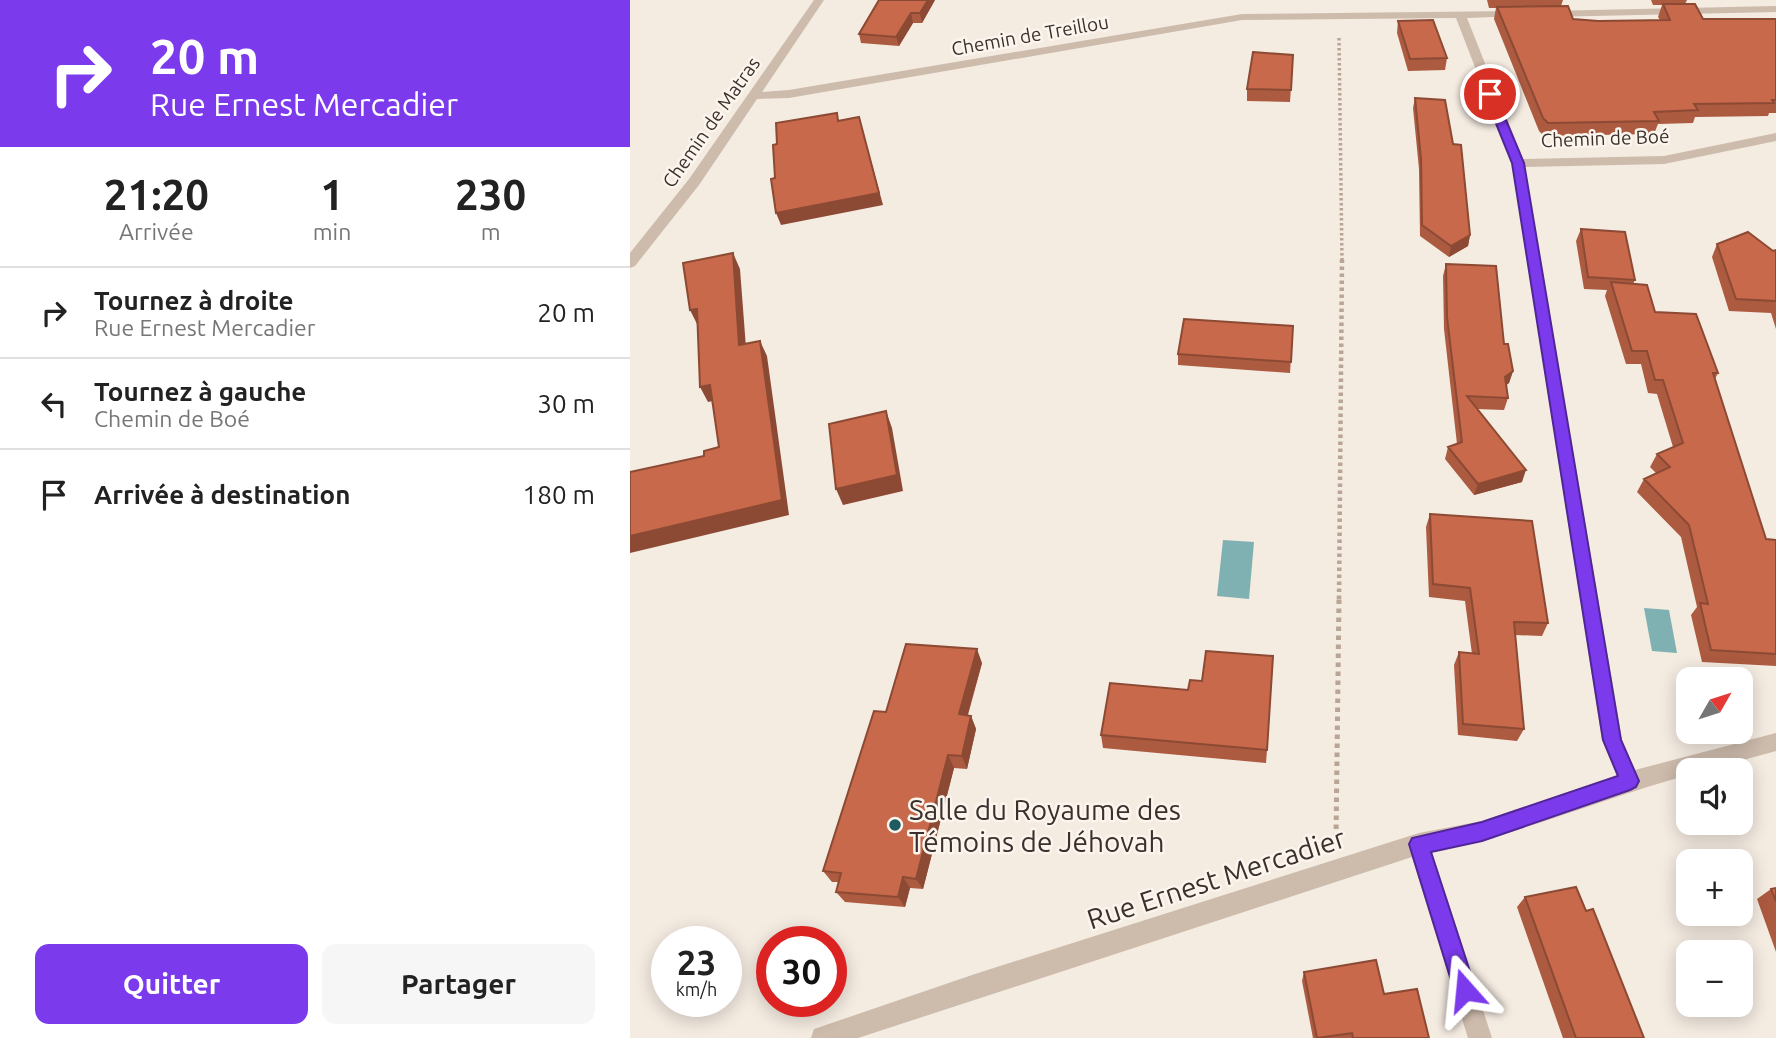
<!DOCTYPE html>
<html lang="fr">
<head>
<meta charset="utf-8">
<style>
  body { margin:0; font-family:Ubuntu,sans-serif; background:#f6f6f6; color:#222; height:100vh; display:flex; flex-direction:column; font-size:26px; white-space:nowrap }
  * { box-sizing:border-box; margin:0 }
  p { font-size:23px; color:#767676 }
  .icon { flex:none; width:38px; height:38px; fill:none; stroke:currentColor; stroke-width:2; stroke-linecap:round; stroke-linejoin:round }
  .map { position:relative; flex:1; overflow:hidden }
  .side { display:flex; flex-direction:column; background:#fff; width:630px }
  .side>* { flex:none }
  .banner { background:#7c3aed; color:#fff; overflow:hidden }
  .needle { width:46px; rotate:51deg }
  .controls { position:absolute; left:1046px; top:667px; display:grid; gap:14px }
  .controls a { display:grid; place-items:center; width:77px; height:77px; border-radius:14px; background:#fff; box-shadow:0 4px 18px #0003; font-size:35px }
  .speed { position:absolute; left:21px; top:926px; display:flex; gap:14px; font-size:35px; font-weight:700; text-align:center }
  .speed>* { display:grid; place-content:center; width:91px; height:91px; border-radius:50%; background:#fff; box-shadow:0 4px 18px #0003; line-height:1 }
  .speed small { font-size:18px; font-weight:400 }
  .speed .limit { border:10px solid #d22; background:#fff; color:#111 }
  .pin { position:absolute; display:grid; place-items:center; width:60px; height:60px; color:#fff; margin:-30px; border:4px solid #fff; border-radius:50%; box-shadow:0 2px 7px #0007 }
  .me { position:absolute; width:77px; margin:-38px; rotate:342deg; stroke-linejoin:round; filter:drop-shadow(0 0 5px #0008) }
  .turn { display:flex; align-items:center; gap:24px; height:147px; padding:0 35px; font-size:32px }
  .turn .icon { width:91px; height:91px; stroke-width:2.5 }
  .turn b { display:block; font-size:49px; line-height:60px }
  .eta { display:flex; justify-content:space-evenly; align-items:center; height:119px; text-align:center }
  .eta b { font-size:42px; font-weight:600; line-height:49px }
  .primary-button { display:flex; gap:14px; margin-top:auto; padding:14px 35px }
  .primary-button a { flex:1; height:80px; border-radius:14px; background:#7c3aed; color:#fff; font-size:28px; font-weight:600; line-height:80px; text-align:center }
  .primary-button a+a { background:#f6f6f6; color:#222 }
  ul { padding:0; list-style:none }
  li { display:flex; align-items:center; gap:21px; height:91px; padding:0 35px; border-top:2px solid #e0e0e0 }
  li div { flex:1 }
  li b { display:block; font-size:26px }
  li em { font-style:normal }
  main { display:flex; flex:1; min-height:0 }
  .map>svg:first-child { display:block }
  .water { fill:#7fb0b2 }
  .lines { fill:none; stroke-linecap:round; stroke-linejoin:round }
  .path-far2 { stroke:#b9a596; stroke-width:3.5; stroke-dasharray:2.5 2.5; stroke-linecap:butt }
  .path-far1 { stroke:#b9a596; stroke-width:4.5; stroke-dasharray:3.5 3.5; stroke-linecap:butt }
  .path { stroke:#b9a596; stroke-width:5; stroke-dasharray:4.5 4.5; stroke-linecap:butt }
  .street { fill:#cdbbac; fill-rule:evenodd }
  .wall { fill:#ac5a40 }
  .shaded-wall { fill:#8c4a34 }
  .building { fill:#c8694b; stroke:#8c4a34; stroke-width:2 }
  .route { fill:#7c3aed; stroke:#51269a; stroke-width:2 }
  .poi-dot { fill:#1f5a5e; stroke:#fbf5ee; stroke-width:2.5 }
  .labels { text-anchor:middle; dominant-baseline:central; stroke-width:5; stroke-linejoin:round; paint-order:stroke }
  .far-street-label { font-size:19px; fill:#3b302b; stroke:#fbf5ee }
  .near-poi-label { font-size:28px; fill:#3b302b; stroke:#fbf5ee; text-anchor:start }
  .near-street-label { font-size:28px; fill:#3b302b; stroke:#fbf5ee }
</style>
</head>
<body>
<main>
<section class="side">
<div class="banner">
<div class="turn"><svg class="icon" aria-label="right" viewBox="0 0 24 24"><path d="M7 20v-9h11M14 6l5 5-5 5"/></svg><div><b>20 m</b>Rue Ernest Mercadier</div></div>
</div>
<div class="eta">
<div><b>21:20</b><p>Arrivée</p></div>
<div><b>1</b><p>min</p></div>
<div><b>230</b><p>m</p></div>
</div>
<ul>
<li><svg class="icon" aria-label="right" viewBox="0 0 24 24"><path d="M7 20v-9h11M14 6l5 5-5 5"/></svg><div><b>Tournez à droite</b><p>Rue Ernest Mercadier</p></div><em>20 m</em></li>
<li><svg class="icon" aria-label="left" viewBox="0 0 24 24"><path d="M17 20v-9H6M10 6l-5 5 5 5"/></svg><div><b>Tournez à gauche</b><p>Chemin de Boé</p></div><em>30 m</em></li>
<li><svg class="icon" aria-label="arrive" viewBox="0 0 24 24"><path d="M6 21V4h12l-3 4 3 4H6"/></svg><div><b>Arrivée à destination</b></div><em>180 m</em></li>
</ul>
<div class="primary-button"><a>Quitter</a><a>Partager</a></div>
</section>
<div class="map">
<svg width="1146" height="1038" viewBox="0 0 1146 1038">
  <rect width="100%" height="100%" fill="#f4ebe1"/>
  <path class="water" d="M 593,540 L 624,542 L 619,599 L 587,596 Z
    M 1014,608 L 1039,610 L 1047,653 L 1022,651 Z"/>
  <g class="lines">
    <path class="path-far2" d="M 709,38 L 712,261"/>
    <path class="path-far1" d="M 709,599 L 712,259"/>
    <path class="path" d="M 706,838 L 709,597"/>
    <path class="street" d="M 184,0 L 194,0 L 132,92 L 159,90 L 612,14 L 886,11 L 890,12 L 890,16 L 837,18 L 893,159 L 1034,156 L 1146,133 L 1146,141 L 1034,164 L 895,167 L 992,740 L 1005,770 L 1146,733 L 1146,751 L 1077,770 L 1059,770 L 1059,775 C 972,798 890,835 802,852 L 862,1038 L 838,1038 L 782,857 L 228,1038 L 181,1038 L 184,1029 L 193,1026 L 345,974 L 789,833 L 852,821 L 987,775 L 972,740 L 882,163 L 826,18 L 612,20 L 159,98 L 127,99 L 69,185 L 5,266 L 0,268 L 0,253 L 59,179 Z
      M 1146,6 L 1146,12 L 917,17 L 911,14 L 917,11 Z"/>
  </g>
  <path class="wall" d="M 305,0 L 292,23 L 283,23 L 269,46 L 231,43 L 229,34 Z
    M 857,0 L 933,0 L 931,6 L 943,19 L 968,21 L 1030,20 L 1028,17 L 1032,5 L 1023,5 L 1021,0 L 1057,0 L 1055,4 L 1073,19 L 1146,19 L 1146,113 L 1139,113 L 1138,116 L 1065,117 L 1063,123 L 1028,124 L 1024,134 L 914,136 L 909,131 L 864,19 L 866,8 L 859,8 Z
    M 768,21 L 817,58 L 815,70 L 778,71 L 767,33 Z
    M 663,55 L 660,102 L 617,101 L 617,89 Z
    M 785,98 L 840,235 L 838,246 L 819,257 L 790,236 L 789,169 L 783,108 Z
    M 951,229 L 1005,280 L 1003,284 L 1025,312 L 1088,373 L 1085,379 L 1136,539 L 1146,540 L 1146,666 L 1072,662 L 1061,615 L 1067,607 L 1051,537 L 1007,492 L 1014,479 L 1026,473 L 1020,467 L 1027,454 L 1043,447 L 1027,394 L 1018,393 L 1011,364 L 996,364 L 975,296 L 977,290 L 954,289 L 946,241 Z
    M 1087,244 L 1143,251 L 1146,250 L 1146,329 L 1141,313 L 1099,311 L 1082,257 Z
    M 816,264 L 874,344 L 883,371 L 879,383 L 876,385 L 878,398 L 874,410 L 847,409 L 892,482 L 844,495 L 815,459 L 818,447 L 827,444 L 814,329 L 813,276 Z
    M 663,326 L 660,373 L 548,365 L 548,354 Z
    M 800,514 L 918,623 L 912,636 L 885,635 L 894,729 L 887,741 L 828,735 L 824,665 L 829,652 L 842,654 L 835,601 L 799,597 L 796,527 Z
    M 352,663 L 338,715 L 341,716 L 346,729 L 337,769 L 324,768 L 293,889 L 280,888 L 275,907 L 215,902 L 206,892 L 209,882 L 202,882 L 193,871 L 256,712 Z
    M 471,735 L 637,750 L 636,763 L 473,748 Z
    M 1146,888 L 1146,952 L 1127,899 L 1141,889 Z
    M 895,897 L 956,911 L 1014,1038 L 933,1038 L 887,907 Z
    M 674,972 L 754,994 L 799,1038 L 683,1038 L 672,981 Z"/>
  <path class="shaded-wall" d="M 298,0 L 305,0 L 292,23 L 290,13 Z
    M 281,13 L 283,23 L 269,46 L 266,37 Z
    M 229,117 L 253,205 L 151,225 L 146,213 Z
    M 840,235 L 838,246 L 819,257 L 821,246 Z
    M 103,253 L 110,269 L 117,361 L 109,345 Z
    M 67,309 L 68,326 L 60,310 Z
    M 130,341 L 137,356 L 159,515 L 0,553 L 0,536 L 152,500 Z
    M 883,371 L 879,383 L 871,389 L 875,377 Z
    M 80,385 L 88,400 L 78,402 L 70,387 Z
    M 256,411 L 262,428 L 273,491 L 213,505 L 206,489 Z
    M 896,470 L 892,482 L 844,495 L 848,484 Z
    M 347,649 L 352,663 L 334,727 L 329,714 Z
    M 341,716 L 346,729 L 337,769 L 332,756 Z
    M 318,755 L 324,768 L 293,889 L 286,879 Z
    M 273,877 L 280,888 L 275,907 L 268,897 Z"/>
  <path class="building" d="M 249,0 L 298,0 L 290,13 L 281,13 L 266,37 L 229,34 Z
    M 1033,4 L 1065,4 L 1073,19 L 1146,19 L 1146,100 L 1142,100 L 1144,103 L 1064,104 L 1068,110 L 1024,112 L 1029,121 L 918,123 L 913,118 L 867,7 L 938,6 L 943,19 L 968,21 L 1040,20 Z
    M 803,20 L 817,58 L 780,59 L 768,21 Z
    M 623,52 L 663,55 L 661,90 L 617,89 Z
    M 785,98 L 815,100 L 823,144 L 831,145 L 840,235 L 821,246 L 792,225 L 791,159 Z
    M 207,113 L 208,121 L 229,117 L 249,193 L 146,213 L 141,179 L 145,178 L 143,145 L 147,144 L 146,123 Z
    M 951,229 L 995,232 L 1005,280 L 958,277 Z
    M 1118,232 L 1143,251 L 1146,250 L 1146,301 L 1106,299 L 1087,244 Z
    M 103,253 L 109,345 L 130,341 L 152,500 L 0,536 L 0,472 L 74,456 L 74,451 L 89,447 L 80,385 L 70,387 L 67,309 L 60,310 L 53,263 Z
    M 816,264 L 866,266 L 874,344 L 878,344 L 883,371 L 875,377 L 878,398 L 837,396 L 896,470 L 848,484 L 818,447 L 832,442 L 817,317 Z
    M 981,282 L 1017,285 L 1025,312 L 1066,314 L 1088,373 L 1083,373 L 1136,539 L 1146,540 L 1146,654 L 1081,650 L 1070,603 L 1078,604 L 1059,525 L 1014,479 L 1040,467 L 1027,454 L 1053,443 L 1033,380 L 1025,380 L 1017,351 L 1002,351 Z
    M 554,319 L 663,326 L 661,362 L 548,354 Z
    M 256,411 L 267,475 L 206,489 L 199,424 Z
    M 800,514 L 902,521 L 918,623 L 884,622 L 894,729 L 833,724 L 829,652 L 849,654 L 840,588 L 803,584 Z
    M 276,644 L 347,649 L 329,714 L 341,716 L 332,756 L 318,755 L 286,879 L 273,877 L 268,897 L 206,892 L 211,873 L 193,871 L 244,711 L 256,712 Z
    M 576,651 L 643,656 L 637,750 L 471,735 L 480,683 L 558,690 L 560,680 L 572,681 Z
    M 946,887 L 956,911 L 963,909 L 1014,1038 L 946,1038 L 895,897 Z
    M 1146,888 L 1146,901 L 1141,889 Z
    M 746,960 L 754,994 L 787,989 L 799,1038 L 723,1038 L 722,1033 L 687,1038 L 674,972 Z"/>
  <path class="route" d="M 860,91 L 865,94 L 894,163 L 991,740 L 1009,781 L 1006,787 L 1000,790 L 852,841 L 801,852 L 846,990 L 842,997 L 835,1000 L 827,997 L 824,990 L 779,844 L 782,838 L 852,822 L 988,776 L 973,740 L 882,163 L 854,94 Z"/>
  <circle class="poi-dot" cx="265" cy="825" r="7"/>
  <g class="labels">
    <g class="far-street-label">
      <text transform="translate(400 35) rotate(-10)">Chemin de Treillou</text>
      <text transform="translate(81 122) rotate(-55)">Chemin de Matras</text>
      <text transform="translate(975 138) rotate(-2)">Chemin de Boé</text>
    </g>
    <g class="near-poi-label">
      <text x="279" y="809">Salle du Royaume des<tspan x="279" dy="32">Témoins de Jéhovah</tspan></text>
    </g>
    <g class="near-street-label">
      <text transform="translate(586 878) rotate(-18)">Rue Ernest Mercadier</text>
    </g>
  </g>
</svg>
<div class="controls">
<a><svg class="needle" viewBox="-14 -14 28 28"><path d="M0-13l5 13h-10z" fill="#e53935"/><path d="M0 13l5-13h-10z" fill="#767676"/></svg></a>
<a><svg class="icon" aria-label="sound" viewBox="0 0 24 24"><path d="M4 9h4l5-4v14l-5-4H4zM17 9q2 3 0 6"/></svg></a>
<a>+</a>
<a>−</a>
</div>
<div class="speed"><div>23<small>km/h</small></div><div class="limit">30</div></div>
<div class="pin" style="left:860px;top:94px;background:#d93025"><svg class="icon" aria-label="arrive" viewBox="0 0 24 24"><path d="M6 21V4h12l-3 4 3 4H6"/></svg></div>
<svg class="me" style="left:835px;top:990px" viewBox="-20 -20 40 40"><path d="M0-17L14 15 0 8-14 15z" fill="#7c3aed" stroke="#fff" stroke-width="4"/></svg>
</div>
</main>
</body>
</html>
